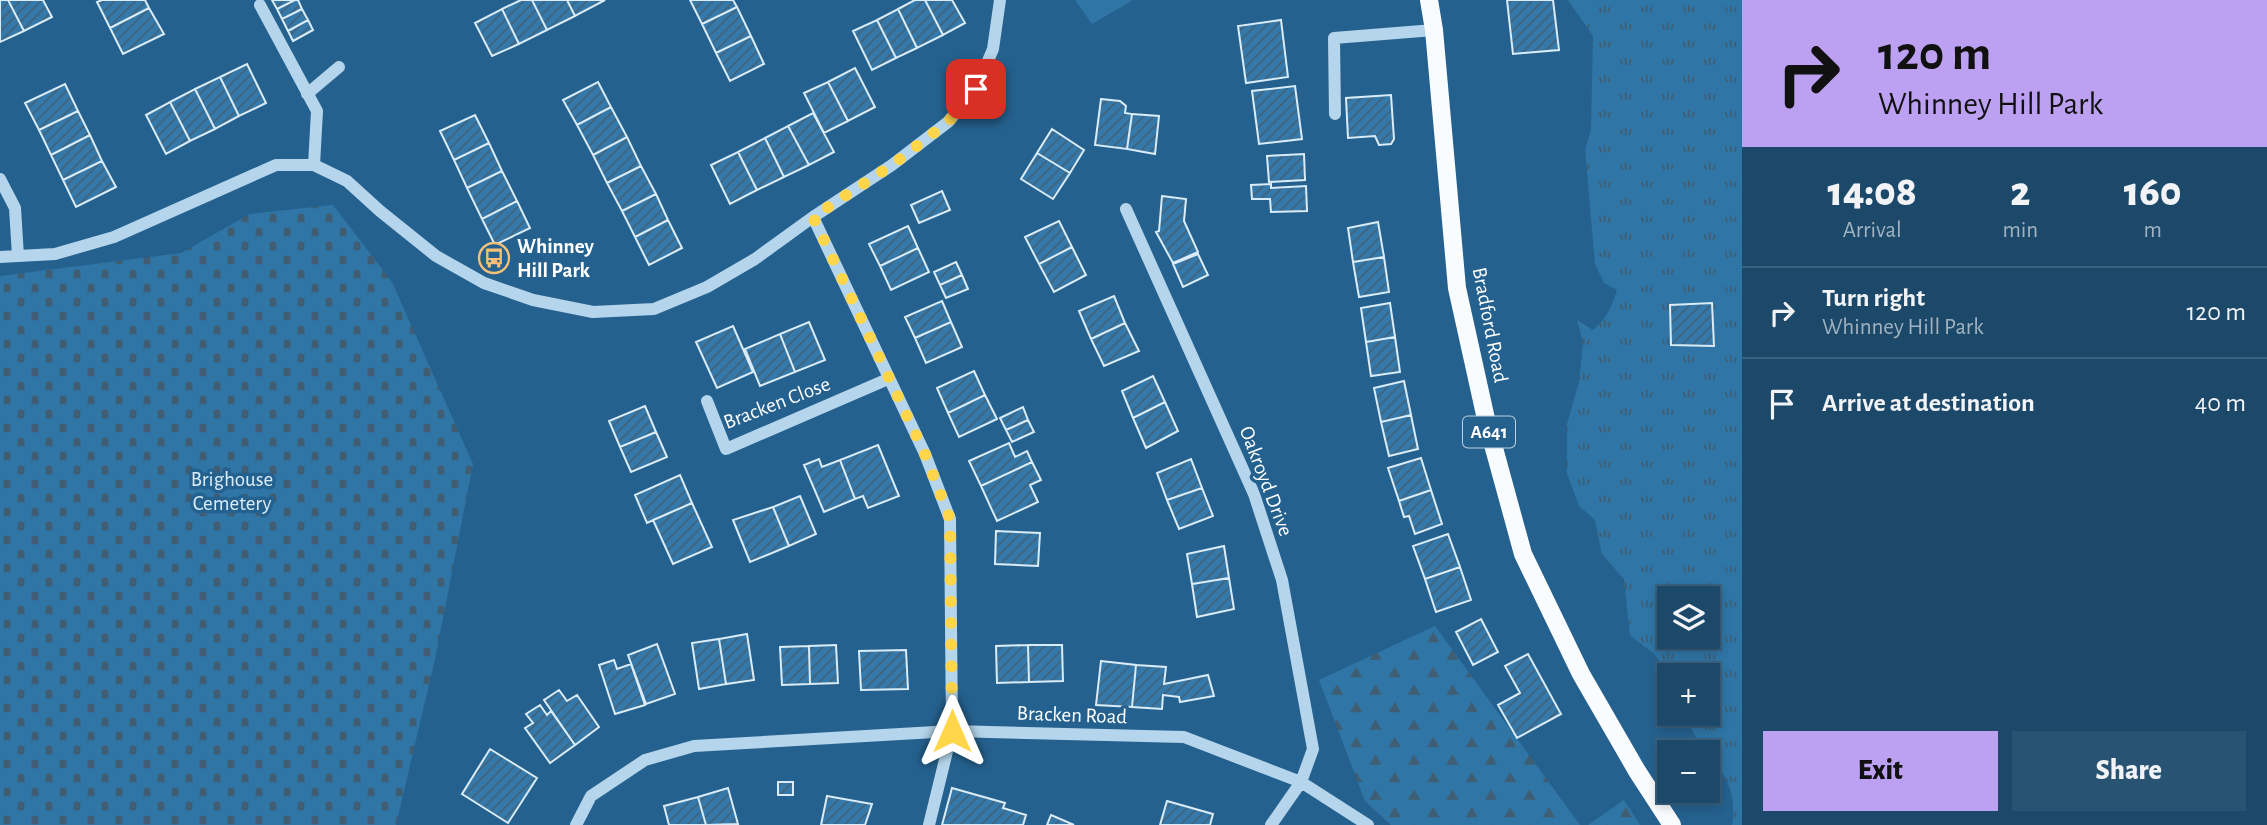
<!DOCTYPE html>
<html lang="en">
<head>
<meta charset="utf-8">
<style>
  body { margin:0; font-family:"Alegreya Sans",sans-serif; background:#295372; color:#f1f3f6; height:100vh; display:flex; flex-direction:column; font-size:26px; white-space:nowrap }
  * { box-sizing:border-box; margin:0 }
  p { font-size:23px; color:#a0b2c1 }
  .icon { flex:none; width:38px; height:38px; fill:none; stroke:currentColor; stroke-width:2; stroke-linecap:round; stroke-linejoin:round }
  .map { position:relative; flex:1; overflow:hidden }
  .sheet { display:flex; flex-direction:column; background:#1c496a; width:525px }
  .sheet>* { flex:none }
  .guide { background:#bca0f2; color:#111; overflow:hidden }
  .tools { position:absolute; left:1657px; top:586px; display:grid; gap:14px }
  .tools a { display:grid; place-items:center; width:63px; height:63px; border-radius:0px; background:#1c496a; box-shadow:0 4px 10px #0003,0 0 0 2px #3a617e; font-size:35px }
  .pin { position:absolute; display:grid; place-items:center; width:60px; height:60px; color:#fff; margin:-30px; border-radius:14px; box-shadow:0 4px 10px #0006 }
  .me { position:absolute; width:77px; margin:-38px; rotate:0deg; stroke-linejoin:round; filter:drop-shadow(0 0 5px #0008) }
  .turn { display:flex; align-items:center; gap:24px; height:147px; padding:0 21px; font-size:32px }
  .turn .icon { width:91px; height:91px; stroke-width:2.5 }
  .turn b { display:block; font-size:49px; line-height:60px }
  .eta { display:flex; justify-content:space-evenly; align-items:center; height:119px; text-align:center }
  .eta b { font-size:42px; font-weight:800; line-height:49px }
  .action { display:flex; gap:14px; margin-top:auto; padding:14px 21px }
  .action a { flex:1; height:80px; border-radius:0px; background:#bca0f2; color:#111; font-size:28px; font-weight:800; line-height:80px; text-align:center }
  .action a+a { background:#295372; color:#f1f3f6 }
  ul { padding:0; list-style:none }
  li { display:flex; align-items:center; gap:21px; height:91px; padding:0 21px; border-top:2px solid #3a617e }
  li div { flex:1 }
  li b { display:block; font-size:26px }
  li em { font-style:normal }
  main { display:flex; flex:1; min-height:0 }
  .map>svg:first-child { display:block }
  .grass { fill:#2f75a5 }
  .forest { fill:url(#forest-firs) }
  .cemetery { fill:url(#cemetery-stones) }
  .park { fill:url(#park-tufts); fill-rule:evenodd }
  .building { fill:url(#building-hatch); stroke:#d9ecf8; stroke-width:2 }
  .lines { fill:none; stroke-linecap:round; stroke-linejoin:round }
  .minor { stroke:#b4d5eb; stroke-width:12 }
  .major { stroke:#f9fcff; stroke-width:18 }
  .route { stroke:#ffd54a; stroke-width:12; stroke-dasharray:0 21.6 }
  .labels { text-anchor:middle; dominant-baseline:central; stroke-width:7; stroke-linejoin:round; paint-order:stroke }
  .shield { fill:#25618e; stroke:#bed0dd; stroke-width:2 }
  .shield-label { font-size:19px; font-weight:bold; fill:#fff }
  .poi-label { font-size:21px; font-weight:bold; fill:#fff; stroke:#25618e; text-anchor:start }
  .street-label { font-size:21px; fill:#fff; stroke:#25618e }
  .park-label { font-size:21px; fill:#d9ecf8; stroke:#25618e }
</style>
</head>
<body>
<main>
<div class="map">
<svg width="1742" height="825" viewBox="0 0 1742 825">
  <defs>
    <pattern id="forest-firs" width="22" height="20" patternUnits="userSpaceOnUse" patternTransform="scale(1.75)"><rect width="22" height="20" fill="#2f75a5"/><path d="M5 1l3.5 6h-7zM16 11l3.5 6h-7z" fill="#3f5e74"/></pattern>
    <pattern id="cemetery-stones" width="16" height="16" patternUnits="userSpaceOnUse" patternTransform="scale(1.75)"><rect width="16" height="16" fill="#2f75a5"/><path d="M2 7V4a2 2 0 0 1 4 0v3zM10 15v-3a2 2 0 0 1 4 0v3z" fill="#3f5e74"/></pattern>
    <pattern id="park-tufts" width="24" height="20" patternUnits="userSpaceOnUse" patternTransform="scale(1.75)"><rect width="24" height="20" fill="#2f75a5"/><path d="M3 7l-1-3M5 7V3M7 7l1-3M15 17l-1-3M17 17v-4M19 17l1-3" fill="none" stroke="#3f5e74"/></pattern>
    <pattern id="building-hatch" width="6" height="6" patternUnits="userSpaceOnUse" patternTransform="scale(1.75)"><rect width="6" height="6" fill="#3579aa"/><path d="M-1 1l2-2M0 6l6-6M5 7l2-2" fill="none" stroke="#40627b"/></pattern>
  </defs>
  <rect width="100%" height="100%" fill="#25618e"/>
  <path class="grass" d="M 1075,0 L 1133,0 L 1092,24 Z"/>
  <path class="forest" d="M 1435,626 L 1580,825 L 1391,825 L 1365,801 L 1319,680 Z
    M 1624,800 L 1640,825 L 1588,825 Z"/>
  <path class="cemetery" d="M 333,205 L 392,282 L 473,464 L 435,659 L 396,825 L 0,825 L 0,276 L 181,253 L 250,214 Z"/>
  <path class="park" d="M 1568,0 L 1742,0 L 1742,825 L 1732,825 C 1742,770 1697,758 1686,714 L 1708,714 L 1708,676 L 1670,675 L 1654,654 L 1630,635 L 1624,579 L 1602,554 L 1595,520 L 1579,506 L 1567,473 L 1567,424 L 1579,382 L 1583,342 L 1577,320 L 1593,330 C 1606,319 1612,307 1617,290 L 1604,283 L 1595,264 L 1585,149 L 1591,130 L 1593,36 ZM 1670,598 L 1708,598 L 1708,637 L 1670,637 Z"/>
  <path class="building" d="M 0,0 L 8,0 L 24,31 L 0,42 Z
    M 8,0 L 43,0 L 52,17 L 24,31 Z
    M 102,0 L 145,0 L 149,8 L 110,28 L 97,2 Z
    M 272,0 L 295,0 L 277,9 Z
    M 295,0 L 298,0 L 302,9 L 282,19 L 277,9 Z
    M 521,0 L 532,0 L 547,30 L 519,44 L 502,9 Z
    M 532,0 L 567,0 L 575,16 L 547,30 Z
    M 567,0 L 605,0 L 575,16 Z
    M 690,0 L 733,0 L 737,7 L 702,24 Z
    M 915,0 L 925,0 L 943,35 L 917,48 L 898,9 Z
    M 925,0 L 952,0 L 965,23 L 943,35 Z
    M 1507,0 L 1553,0 L 1559,50 L 1513,54 Z
    M 737,7 L 751,36 L 716,53 L 702,24 Z
    M 149,8 L 164,34 L 123,54 L 110,28 Z
    M 302,9 L 308,20 L 288,31 L 282,19 Z
    M 502,9 L 519,44 L 492,56 L 475,23 Z
    M 898,9 L 917,48 L 896,58 L 877,20 Z
    M 308,20 L 313,30 L 293,41 L 288,31 Z
    M 877,20 L 896,58 L 872,70 L 853,31 Z
    M 1281,20 L 1288,77 L 1246,83 L 1238,26 Z
    M 751,36 L 764,64 L 730,81 L 716,53 Z
    M 247,64 L 266,103 L 239,116 L 220,77 Z
    M 855,68 L 875,107 L 848,121 L 828,82 Z
    M 220,77 L 239,116 L 215,129 L 195,89 Z
    M 598,82 L 611,107 L 577,125 L 563,100 Z
    M 828,82 L 848,121 L 824,133 L 804,93 Z
    M 65,84 L 78,111 L 39,130 L 25,103 Z
    M 1295,86 L 1302,139 L 1259,144 L 1252,91 Z
    M 195,89 L 215,129 L 190,141 L 170,102 Z
    M 1391,95 L 1394,139 L 1391,144 L 1379,145 L 1375,136 L 1348,138 L 1346,98 Z
    M 1101,99 L 1120,101 L 1126,106 L 1125,113 L 1132,114 L 1127,149 L 1095,145 Z
    M 170,102 L 190,141 L 166,154 L 146,115 Z
    M 611,107 L 627,137 L 593,155 L 577,125 Z
    M 78,111 L 90,135 L 51,155 L 39,130 Z
    M 813,113 L 834,152 L 809,165 L 788,126 Z
    M 1132,114 L 1159,116 L 1155,154 L 1127,149 Z
    M 475,115 L 489,143 L 454,160 L 440,131 Z
    M 788,126 L 809,165 L 784,177 L 765,138 Z
    M 1052,129 L 1084,150 L 1070,173 L 1037,153 Z
    M 90,135 L 102,161 L 63,180 L 51,155 Z
    M 627,137 L 641,166 L 607,183 L 593,155 Z
    M 765,138 L 784,177 L 757,190 L 738,152 Z
    M 489,143 L 502,171 L 467,188 L 454,160 Z
    M 738,152 L 757,190 L 730,204 L 711,165 Z
    M 1037,153 L 1070,173 L 1053,199 L 1021,179 Z
    M 1304,154 L 1305,180 L 1269,182 L 1267,156 Z
    M 102,161 L 116,187 L 76,207 L 63,180 Z
    M 641,166 L 656,194 L 622,211 L 607,183 Z
    M 502,171 L 517,201 L 482,219 L 467,188 Z
    M 1271,184 L 1271,188 L 1306,186 L 1307,211 L 1271,212 L 1270,199 L 1252,199 L 1251,185 Z
    M 942,191 L 950,210 L 919,223 L 911,205 Z
    M 656,194 L 668,220 L 635,237 L 622,211 Z
    M 1162,196 L 1186,199 L 1184,221 L 1198,252 L 1173,263 L 1156,232 L 1159,231 Z
    M 517,201 L 530,228 L 495,245 L 482,219 Z
    M 668,220 L 682,248 L 649,265 L 635,237 Z
    M 1059,221 L 1072,247 L 1039,264 L 1025,237 Z
    M 1378,222 L 1384,257 L 1353,262 L 1348,228 Z
    M 908,226 L 918,248 L 880,266 L 869,244 Z
    M 1072,247 L 1086,275 L 1054,292 L 1039,264 Z
    M 918,248 L 929,272 L 891,290 L 880,266 Z
    M 1198,254 L 1208,275 L 1183,287 L 1173,264 Z
    M 1384,257 L 1389,292 L 1359,297 L 1353,262 Z
    M 956,262 L 962,275 L 940,285 L 934,272 Z
    M 962,275 L 968,289 L 946,298 L 940,285 Z
    M 1114,296 L 1125,323 L 1091,339 L 1079,311 Z
    M 942,301 L 951,322 L 915,338 L 905,317 Z
    M 1390,303 L 1395,337 L 1366,342 L 1361,308 Z
    M 1712,303 L 1714,346 L 1671,345 L 1670,305 Z
    M 809,322 L 825,360 L 795,372 L 780,334 Z
    M 951,322 L 962,347 L 926,363 L 915,338 Z
    M 1125,323 L 1139,351 L 1104,366 L 1091,339 Z
    M 733,326 L 753,372 L 717,388 L 696,342 Z
    M 780,334 L 795,372 L 760,386 L 745,349 Z
    M 1395,337 L 1400,372 L 1371,376 L 1366,342 Z
    M 974,371 L 985,395 L 948,413 L 937,388 Z
    M 1153,376 L 1165,402 L 1133,418 L 1122,391 Z
    M 1404,381 L 1411,415 L 1381,422 L 1374,388 Z
    M 985,395 L 997,419 L 959,437 L 948,413 Z
    M 1165,402 L 1178,431 L 1146,448 L 1133,418 Z
    M 645,406 L 656,432 L 620,447 L 609,421 Z
    M 1023,407 L 1028,420 L 1006,430 L 1000,418 Z
    M 1411,415 L 1418,449 L 1389,456 L 1381,422 Z
    M 1028,420 L 1034,432 L 1012,442 L 1006,430 Z
    M 656,432 L 667,457 L 631,472 L 620,447 Z
    M 1009,443 L 1015,457 L 1027,451 L 1032,462 L 981,486 L 969,461 Z
    M 878,445 L 899,496 L 868,508 L 863,496 L 855,499 L 840,460 Z
    M 1421,458 L 1431,490 L 1399,501 L 1388,468 Z
    M 819,459 L 822,467 L 840,460 L 855,499 L 824,512 L 804,465 Z
    M 1191,459 L 1202,488 L 1167,500 L 1157,473 Z
    M 1032,462 L 1041,480 L 1030,485 L 1038,502 L 997,521 L 981,486 Z
    M 680,475 L 692,503 L 647,523 L 635,495 Z
    M 1202,488 L 1213,516 L 1179,529 L 1167,500 Z
    M 1431,490 L 1442,524 L 1415,534 L 1409,516 L 1404,517 L 1399,501 Z
    M 800,496 L 816,534 L 789,546 L 773,507 Z
    M 692,503 L 712,547 L 673,564 L 653,520 Z
    M 773,507 L 789,546 L 750,562 L 733,520 Z
    M 996,531 L 1040,533 L 1038,566 L 995,564 Z
    M 1448,534 L 1460,567 L 1425,579 L 1413,546 Z
    M 1224,546 L 1229,578 L 1192,584 L 1187,554 Z
    M 1460,567 L 1471,600 L 1436,612 L 1425,579 Z
    M 1229,578 L 1234,609 L 1197,617 L 1192,584 Z
    M 1481,619 L 1498,652 L 1473,665 L 1456,632 Z
    M 747,634 L 754,680 L 726,684 L 719,639 Z
    M 719,639 L 726,684 L 699,689 L 692,643 Z
    M 657,644 L 675,694 L 646,704 L 628,655 Z
    M 836,645 L 838,683 L 810,684 L 809,646 Z
    M 1028,645 L 1029,682 L 997,683 L 996,646 Z
    M 1028,645 L 1062,645 L 1063,681 L 1029,682 Z
    M 809,646 L 810,684 L 782,685 L 780,647 Z
    M 906,650 L 908,689 L 861,690 L 859,651 Z
    M 1528,654 L 1561,714 L 1517,738 L 1498,705 L 1520,693 L 1505,666 Z
    M 614,660 L 617,669 L 631,664 L 645,705 L 615,714 L 599,665 Z
    M 1101,661 L 1136,665 L 1132,707 L 1096,705 Z
    M 1136,665 L 1166,667 L 1164,684 L 1208,675 L 1214,696 L 1180,702 L 1179,697 L 1163,695 L 1162,709 L 1132,707 Z
    M 559,690 L 567,701 L 577,695 L 599,727 L 575,745 L 544,700 Z
    M 540,705 L 547,715 L 551,711 L 575,745 L 550,763 L 525,728 L 533,723 L 526,714 Z
    M 490,749 L 537,778 L 508,823 L 462,794 Z
    M 778,782 L 793,782 L 793,795 L 778,795 Z
    M 728,788 L 738,824 L 706,825 L 698,797 Z
    M 952,788 L 1005,803 L 1003,808 L 1026,815 L 1023,825 L 942,825 Z
    M 827,796 L 872,804 L 865,825 L 821,825 Z
    M 698,797 L 706,825 L 669,825 L 664,806 Z
    M 1167,801 L 1213,814 L 1210,825 L 1160,825 Z
    M 1051,815 L 1074,825 L 1047,825 Z"/>
  <g class="lines">
    <path class="minor" d="M 260,5 L 317,111 L 314,165
      M 307,94 L 339,67
      M 1335,114 L 1334,38 L 1434,30
      M 0,179 L 15,208 L 18,256
      M 1126,209 L 1254,494 L 1282,580 L 1313,749 L 1301,782 L 1271,825
      M 813,217 L 925,454 L 950,519 L 952,731 L 929,825
      M 0,257 L 55,254 L 114,237 L 276,165 L 314,165 L 347,181 L 380,211 L 436,256 L 484,283 L 533,300 L 593,312 L 654,309 L 707,287 L 755,259 L 813,217 L 892,165 L 948,122 L 976,89 L 993,49 L 1000,0
      M 707,401 L 726,449 L 888,379
      M 576,825 L 591,796 L 645,760 L 694,746 L 952,731 L 1184,737 L 1301,782 L 1368,825"/>
    <path class="major" d="M 1429,0 L 1434,30 L 1457,288 L 1486,419 L 1523,554 L 1581,674 L 1637,771 L 1672,825"/>
  </g>
  <g class="lines">
    <path class="route" d="M 952,731 L 950,519 L 925,454 L 813,217 L 892,165 L 948,122 L 976,89"/>
  </g>
  <defs>
    <g id="bus-ring" transform="scale(1.575)"><circle r="9.5" fill="#25618e" stroke="#f5c078" stroke-width="1.5"/><path d="M-5-6H5V4H4V6H2V4H-2V6H-4V4H-5ZM-3.5-4V0h7V-4ZM-3.5 1.2v1.5H-2V1.2ZM2 1.2v1.5H3.5V1.2Z" fill="#f5c078"/></g>
  </defs>
  <g fill-rule="evenodd">
    <use href="#bus-ring" x="494" y="258"/>
  </g>
  <g class="labels">
    <rect class="shield" x="1463" y="416.5" width="52" height="31" rx="5"/>
    <g class="shield-label">
      <text x="1489" y="432">A641</text>
    </g>
    <g class="poi-label">
      <text x="517" y="246">Whinney<tspan x="517" dy="24">Hill Park</tspan></text>
    </g>
    <g class="street-label">
      <text transform="translate(1490 325) rotate(79)">Bradford Road</text>
      <text transform="translate(777 403) rotate(-21)">Bracken Close</text>
      <text transform="translate(1266 481) rotate(69)">Oakroyd Drive</text>
      <text transform="translate(1072 715) rotate(2)">Bracken Road</text>
    </g>
    <g class="park-label">
      <text x="232" y="479">Brighouse<tspan x="232" dy="24">Cemetery</tspan></text>
    </g>
  </g>
</svg>
<div class="tools">
<a><svg class="icon" aria-label="layers" viewBox="0 0 24 24"><path d="M12 4l9 5-9 5-9-5zM3 14l9 5 9-5"/></svg></a>
<a>+</a>
<a>−</a>
</div>
<div class="pin" style="left:976px;top:89px;background:#d93025"><svg class="icon" aria-label="arrive" viewBox="0 0 24 24"><path d="M6 21V4h12l-3 4 3 4H6"/></svg></div>
<svg class="me" style="left:952px;top:731px" viewBox="-20 -20 40 40"><path d="M0-17L14 15 0 8-14 15z" fill="#ffd54a" stroke="#fff" stroke-width="4"/></svg>
</div>
<section class="sheet">
<div class="guide">
<div class="turn"><svg class="icon" aria-label="right" viewBox="0 0 24 24"><path d="M7 20v-9h11M14 6l5 5-5 5"/></svg><div><b>120 m</b>Whinney Hill Park</div></div>
</div>
<div class="eta">
<div><b>14:08</b><p>Arrival</p></div>
<div><b>2</b><p>min</p></div>
<div><b>160</b><p>m</p></div>
</div>
<ul>
<li><svg class="icon" aria-label="right" viewBox="0 0 24 24"><path d="M7 20v-9h11M14 6l5 5-5 5"/></svg><div><b>Turn right</b><p>Whinney Hill Park</p></div><em>120 m</em></li>
<li><svg class="icon" aria-label="arrive" viewBox="0 0 24 24"><path d="M6 21V4h12l-3 4 3 4H6"/></svg><div><b>Arrive at destination</b></div><em>40 m</em></li>
</ul>
<div class="action"><a>Exit</a><a>Share</a></div>
</section>
</main>
</body>
</html>
